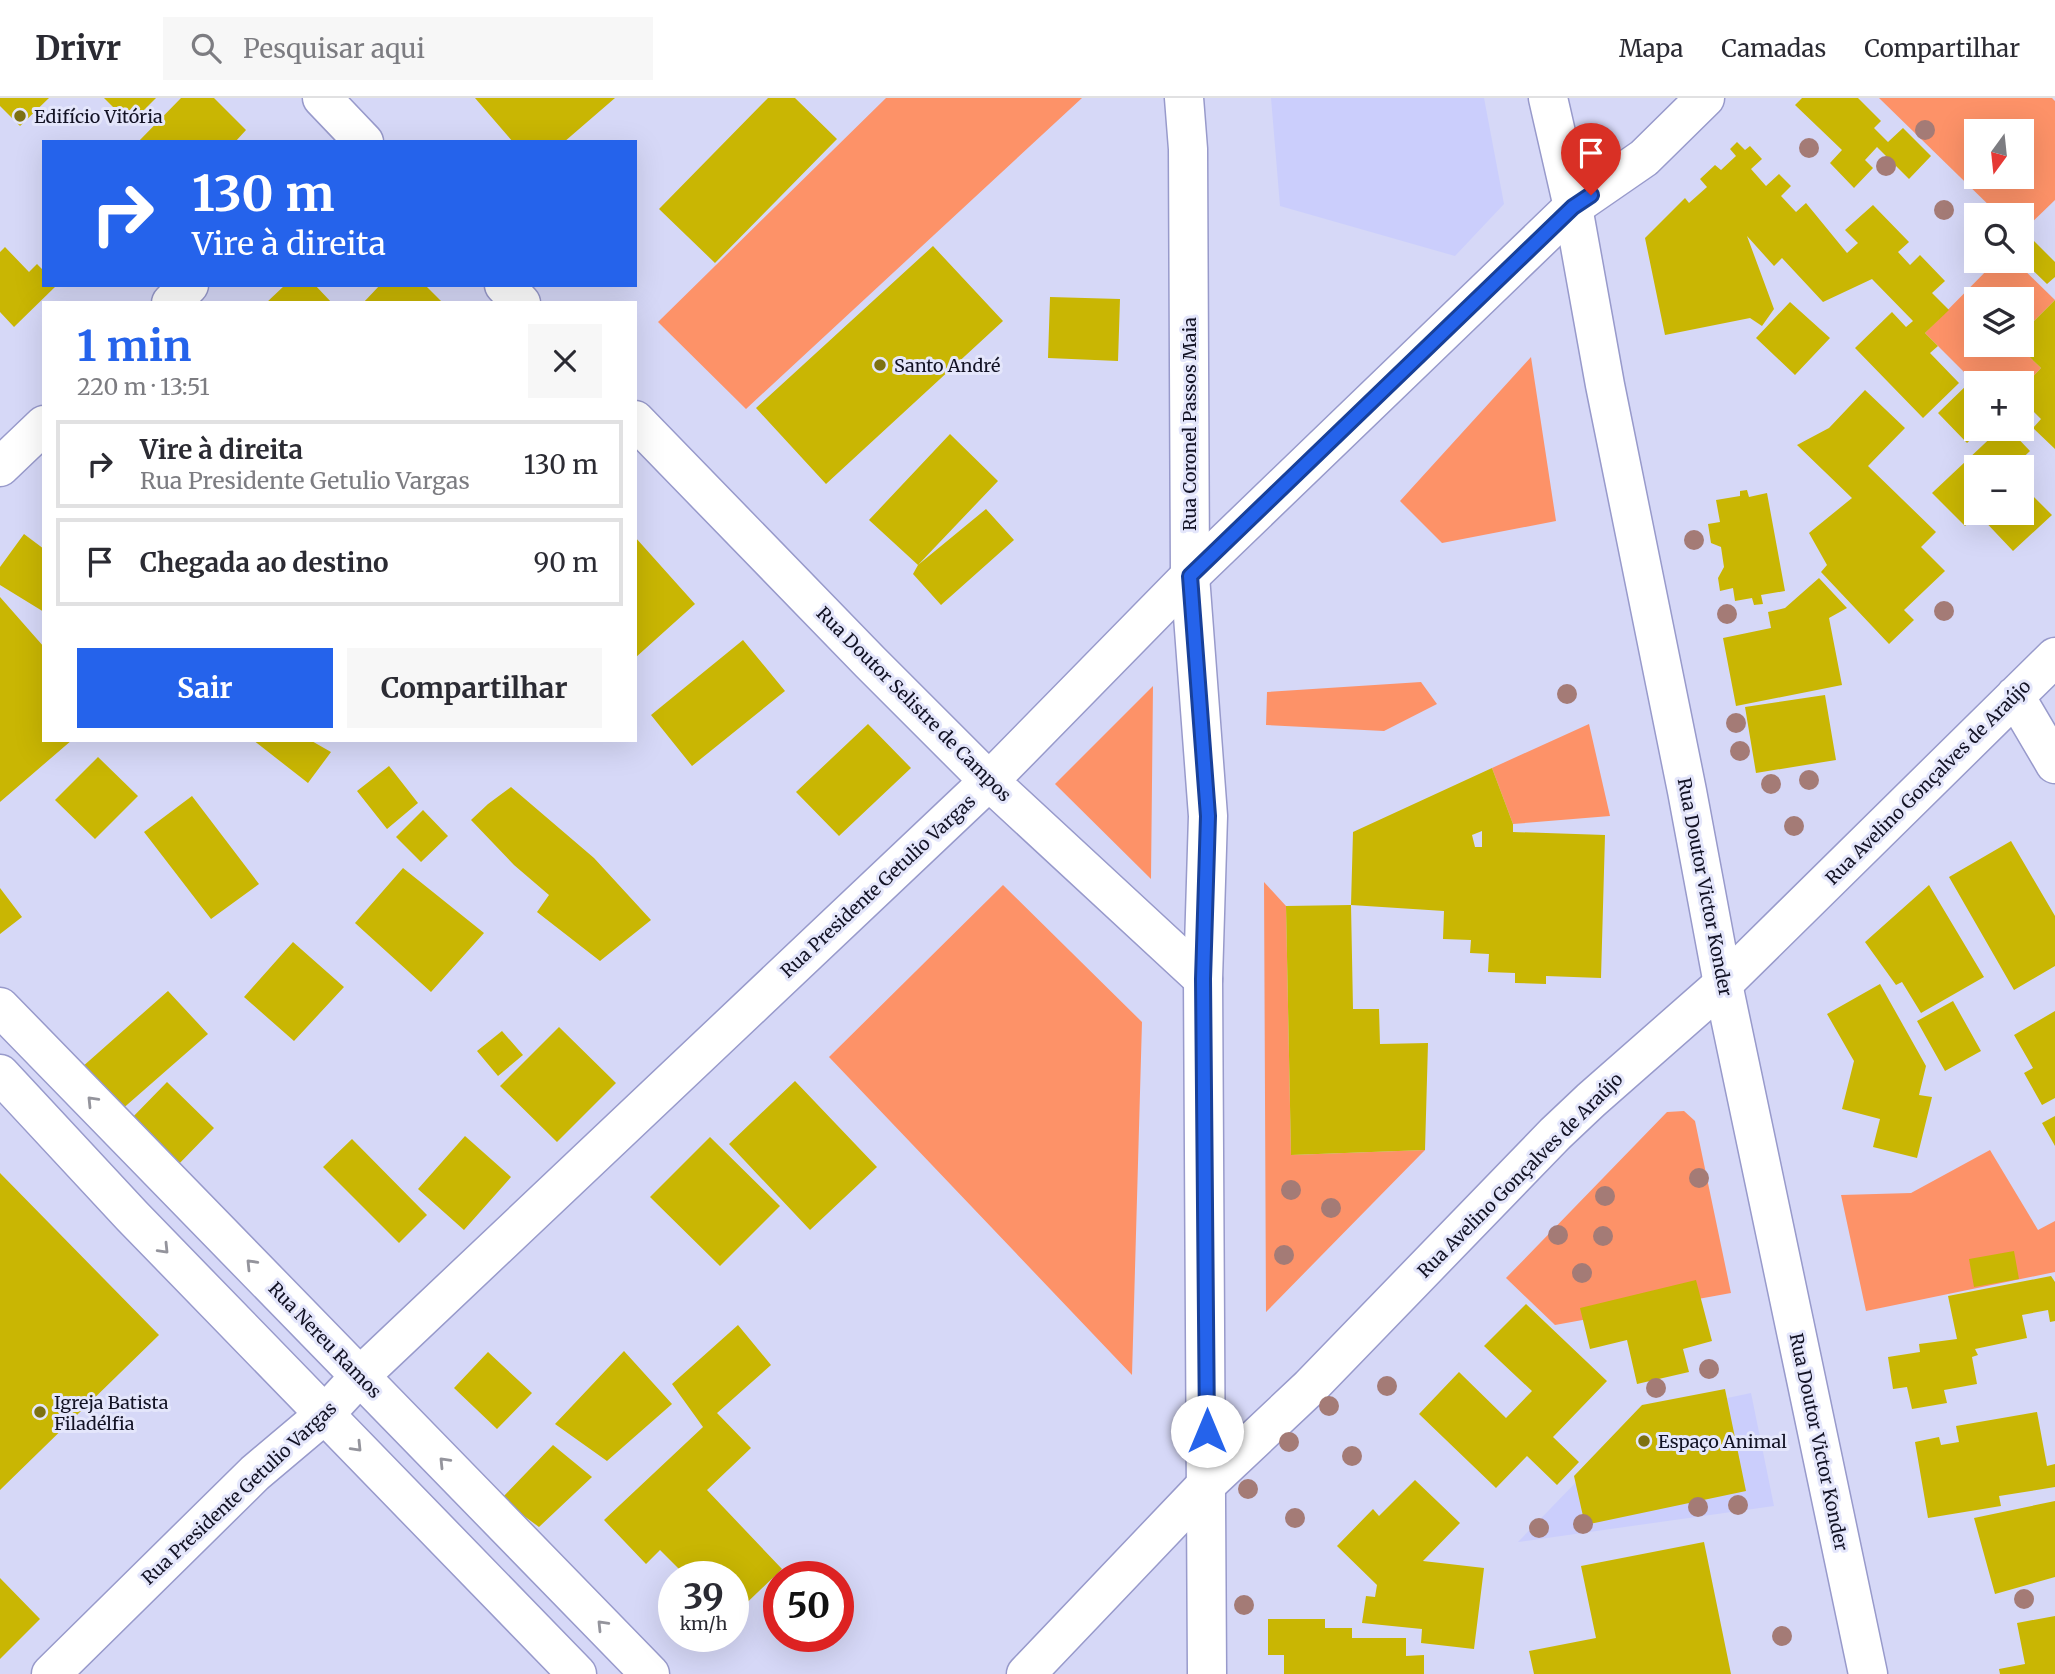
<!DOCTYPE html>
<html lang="pt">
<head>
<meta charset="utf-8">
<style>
  body { margin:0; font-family:Merriweather,serif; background:#f7f7f7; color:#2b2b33; height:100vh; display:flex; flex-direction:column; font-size:26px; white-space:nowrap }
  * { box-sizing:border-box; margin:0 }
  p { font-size:23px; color:#7c7c81 }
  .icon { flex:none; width:38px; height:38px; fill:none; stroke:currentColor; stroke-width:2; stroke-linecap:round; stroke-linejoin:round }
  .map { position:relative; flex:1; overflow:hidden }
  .details { position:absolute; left:42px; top:203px; width:595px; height:441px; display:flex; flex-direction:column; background:#fff; border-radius:0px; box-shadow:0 7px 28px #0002 }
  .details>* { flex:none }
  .hud { position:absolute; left:42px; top:42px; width:595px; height:147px; border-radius:0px; box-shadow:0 7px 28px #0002; background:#2563eb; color:#fff; overflow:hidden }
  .needle { width:46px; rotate:195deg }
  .buttons { position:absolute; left:1964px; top:21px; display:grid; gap:14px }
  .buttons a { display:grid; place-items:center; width:70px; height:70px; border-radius:0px; background:#fff; box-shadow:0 7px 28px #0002; font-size:35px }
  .speed { position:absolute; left:658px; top:1463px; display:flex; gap:14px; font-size:35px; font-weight:700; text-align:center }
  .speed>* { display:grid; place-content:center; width:91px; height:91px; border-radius:50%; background:#fff; box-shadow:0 7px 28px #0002; line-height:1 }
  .speed small { font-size:18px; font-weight:400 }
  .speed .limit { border:10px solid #d22; background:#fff; color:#111 }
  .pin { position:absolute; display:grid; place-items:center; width:60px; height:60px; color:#fff; margin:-72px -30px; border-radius:50% 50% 50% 0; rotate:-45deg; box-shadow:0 0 7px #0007 }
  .pin .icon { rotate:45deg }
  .me { position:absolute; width:77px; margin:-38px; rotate:0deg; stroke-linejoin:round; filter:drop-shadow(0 0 5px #0008) }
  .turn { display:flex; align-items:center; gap:24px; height:147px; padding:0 35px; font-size:32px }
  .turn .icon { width:91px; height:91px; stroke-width:2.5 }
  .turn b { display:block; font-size:49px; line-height:60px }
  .round { display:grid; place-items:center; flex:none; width:74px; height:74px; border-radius:0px; background:#f7f7f7 }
  .summary { display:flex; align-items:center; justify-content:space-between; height:119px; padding:0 35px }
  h1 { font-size:42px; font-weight:700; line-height:52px; color:#2563eb }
  .button { display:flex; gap:14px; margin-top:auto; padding:14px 35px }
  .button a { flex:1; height:80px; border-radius:0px; background:#2563eb; color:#fff; font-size:28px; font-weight:700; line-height:80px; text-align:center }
  .button a+a { background:#f7f7f7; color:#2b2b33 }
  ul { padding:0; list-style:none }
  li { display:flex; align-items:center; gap:21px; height:88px; margin:0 14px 10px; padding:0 21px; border:4px solid #e1e1e2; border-radius:0px }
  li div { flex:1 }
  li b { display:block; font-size:26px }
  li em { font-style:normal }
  header { display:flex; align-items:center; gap:42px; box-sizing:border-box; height:98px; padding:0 35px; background:#fff; border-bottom:2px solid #e1e1e2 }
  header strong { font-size:33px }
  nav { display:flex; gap:38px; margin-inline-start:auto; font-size:24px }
  .search { width:490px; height:63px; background:#f7f7f7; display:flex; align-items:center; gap:18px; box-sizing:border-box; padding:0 24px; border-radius:0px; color:#7c7c81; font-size:26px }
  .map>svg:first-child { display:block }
  .built { fill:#cbcefc }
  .green { fill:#fd9268; fill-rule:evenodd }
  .building { fill:#c9b603; fill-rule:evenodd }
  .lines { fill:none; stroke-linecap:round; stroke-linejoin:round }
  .minor-casing { stroke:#989acb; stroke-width:41 }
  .tertiary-casing { stroke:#989acb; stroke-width:41 }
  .secondary-casing { stroke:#989acb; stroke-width:41 }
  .minor { stroke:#fff; stroke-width:38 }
  .tertiary { stroke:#fff; stroke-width:38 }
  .secondary { stroke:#fff; stroke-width:38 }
  .tree { fill:#a47b76 }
  .oneway { stroke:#94949c }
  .route-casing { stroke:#184099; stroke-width:18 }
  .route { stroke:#2563eb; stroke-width:12 }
  .poi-dot { fill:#7d7112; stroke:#e4e6fb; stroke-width:2.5 }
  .labels { text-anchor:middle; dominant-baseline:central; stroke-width:6; stroke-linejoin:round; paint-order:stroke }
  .poi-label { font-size:18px; fill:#121224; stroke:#e4e6fb; text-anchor:start }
  .street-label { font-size:18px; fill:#121224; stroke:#e4e6fb }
</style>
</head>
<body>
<header>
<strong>Drivr</strong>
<div class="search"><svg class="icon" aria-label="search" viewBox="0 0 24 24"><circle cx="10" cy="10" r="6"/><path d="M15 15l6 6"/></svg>Pesquisar aqui</div>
<nav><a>Mapa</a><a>Camadas</a><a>Compartilhar</a></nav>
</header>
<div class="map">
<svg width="2055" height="1576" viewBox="0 0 2055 1576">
  <rect width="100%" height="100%" fill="#d6d8f7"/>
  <path class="built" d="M 1271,0 L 1484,0 L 1504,106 L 1455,158 L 1280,108 Z
    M 1751,1295 L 1774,1408 L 1518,1444 L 1583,1377 L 1647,1317 Z"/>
  <path class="green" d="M 886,0 L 1082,0 L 746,311 L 658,224 Z
    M 1879,0 L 2052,0 L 2055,3 L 2055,102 L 2021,135 L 2021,117 L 1999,117 ZM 2021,33 L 2021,79 L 1976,79 L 1976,33 Z
    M 1996,163 L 2015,163 L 2055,202 L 2021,236 L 2021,201 L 1976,201 L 1976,247 L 2017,247 L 2041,270 L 2021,291 L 2021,285 L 1976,286 L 1925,235 Z
    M 1531,259 L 1556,423 L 1442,445 L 1400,403 Z
    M 1421,584 L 1437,606 L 1384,633 L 1266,627 L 1267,594 Z
    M 1153,588 L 1151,781 L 1055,686 Z
    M 1589,626 L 1610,718 L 1513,726 L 1492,670 Z
    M 1264,784 L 1286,808 L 1291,1057 L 1425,1052 L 1266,1214 Z
    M 1003,787 L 1142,924 L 1132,1277 L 829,959 Z
    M 1684,1013 L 1695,1023 L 1731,1195 L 1555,1227 L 1506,1180 L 1667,1014 Z
    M 1990,1052 L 2038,1132 L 2055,1123 L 2055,1174 L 1866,1213 L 1841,1097 L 1911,1095 Z"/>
  <path class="building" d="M 0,0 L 49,0 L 20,28 L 0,8 Z
    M 104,0 L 156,0 L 130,26 Z
    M 181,0 L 214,0 L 246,32 L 235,44 L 138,44 Z
    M 475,0 L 615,0 L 564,44 L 513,44 Z
    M 768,0 L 795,0 L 837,41 L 715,165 L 659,111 Z
    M 1802,0 L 1858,0 L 1881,23 L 1874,30 L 1888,44 L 1903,30 L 1931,58 L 1909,81 L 1877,49 L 1865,62 L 1873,70 L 1854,90 L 1830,65 L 1842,52 L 1795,7 Z
    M 1737,44 L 1745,52 L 1750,48 L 1762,61 L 1751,71 L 1766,88 L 1779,76 L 1791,88 L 1781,98 L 1796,114 L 1806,105 L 1847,155 L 1858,145 L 1845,132 L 1873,107 L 1909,144 L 1898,154 L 1910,167 L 1920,157 L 1945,183 L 1932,195 L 1949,212 L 1925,235 L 1938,248 L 1930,255 L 1959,285 L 1923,320 L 1855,250 L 1892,214 L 1906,229 L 1913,223 L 1872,181 L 1823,204 L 1782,160 L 1774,168 L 1747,138 L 1774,211 L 1762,228 L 1750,220 L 1665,237 L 1645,140 L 1685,100 L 1689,105 L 1707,89 L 1700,81 L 1715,67 L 1721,72 L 1736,58 L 1730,51 Z
    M 2032,141 L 2055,164 L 2055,179 L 2047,186 L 2021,161 L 2021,152 Z
    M 933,148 L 1003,223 L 826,386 L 756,310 Z
    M 5,149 L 29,174 L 37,166 L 44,173 L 44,187 L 57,187 L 14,229 L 0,214 L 0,154 Z
    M 285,187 L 315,187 L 332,205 L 266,205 Z
    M 380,187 L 425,187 L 443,205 L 363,205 Z
    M 1050,199 L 1120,201 L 1118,263 L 1048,260 Z
    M 2055,202 L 2055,351 L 2033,330 L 2041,321 L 2021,301 L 2021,291 L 2041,270 L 2017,247 L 2021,247 L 2021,236 Z
    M 1790,204 L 1830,240 L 1795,277 L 1756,240 Z
    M 1972,282 L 1976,286 L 1976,331 L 1982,331 L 1967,345 L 1938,315 Z
    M 1865,292 L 1905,330 L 1868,368 L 1936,434 L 1921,449 L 1945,473 L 1904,512 L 1914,522 L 1889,546 L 1821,474 L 1827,467 L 1809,435 L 1852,400 L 1797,347 L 1829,330 Z
    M 2000,331 L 2009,331 L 2030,353 L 2013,369 L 1976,369 L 1976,415 L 2021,415 L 2021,386 L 2052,417 L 2013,453 L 1978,416 L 1965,428 L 1932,395 Z
    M 950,336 L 998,383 L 918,467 L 986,411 L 1014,442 L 941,507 L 913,476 L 918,467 L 869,422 Z
    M 1747,392 L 1749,399 L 1767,395 L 1785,493 L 1761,497 L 1763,506 L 1754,507 L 1752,500 L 1735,503 L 1733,490 L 1720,493 L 1718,480 L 1724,469 L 1721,449 L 1711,445 L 1708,426 L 1720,424 L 1716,402 L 1740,398 L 1740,393 Z
    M 24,436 L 44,451 L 44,514 L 0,487 L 0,469 Z
    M 635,439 L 695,506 L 635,560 Z
    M 1819,480 L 1847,510 L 1829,520 L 1842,587 L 1736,608 L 1723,540 L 1771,530 L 1768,514 L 1785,510 Z
    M 0,499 L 44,549 L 44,642 L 72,642 L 0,704 Z
    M 743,542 L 785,593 L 692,668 L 651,617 Z
    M 1825,597 L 1836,662 L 1756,675 L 1745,609 Z
    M 868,626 L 911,670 L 839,738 L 796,694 Z
    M 253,642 L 310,642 L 331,654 L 308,685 Z
    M 98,659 L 138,698 L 95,741 L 55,702 Z
    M 389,668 L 418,705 L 387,731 L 357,693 Z
    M 1492,670 L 1513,726 L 1513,734 L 1605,737 L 1601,880 L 1546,878 L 1546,886 L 1515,885 L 1515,875 L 1488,874 L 1489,856 L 1470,855 L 1471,842 L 1443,841 L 1444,813 L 1351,807 L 1353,734 ZM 1482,733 L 1482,749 L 1475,749 L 1472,737 Z
    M 511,689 L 594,760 L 651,822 L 600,863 L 537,814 L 549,797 L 514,767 L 471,722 L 488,706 Z
    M 192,698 L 259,786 L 211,821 L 144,734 Z
    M 423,712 L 448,738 L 421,764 L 396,739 Z
    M 2011,743 L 2055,818 L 2055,868 L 2014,892 L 1949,779 Z
    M 403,770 L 484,835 L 431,894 L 355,825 Z
    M 1929,787 L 1984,879 L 1921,915 L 1902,884 L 1896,887 L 1865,844 Z
    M 0,790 L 22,819 L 0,836 Z
    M 1351,807 L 1353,911 L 1379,911 L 1380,946 L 1428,945 L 1425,1052 L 1291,1057 L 1286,808 Z
    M 293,844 L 344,889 L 294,943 L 244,899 Z
    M 1880,886 L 1926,968 L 1919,997 L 1932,999 L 1917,1060 L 1873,1049 L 1880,1021 L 1842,1011 L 1854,963 L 1827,916 Z
    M 168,893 L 208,936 L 120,1013 L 81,970 Z
    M 1953,903 L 1981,953 L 1945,973 L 1917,923 Z
    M 2055,913 L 2055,1000 L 2042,1007 L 2024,975 L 2033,970 L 2014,937 Z
    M 559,929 L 616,985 L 557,1044 L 500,988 Z
    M 502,933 L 523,957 L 498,978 L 477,953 Z
    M 795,983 L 877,1069 L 810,1132 L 729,1046 Z
    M 167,984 L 214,1030 L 174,1071 L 127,1025 Z
    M 2055,1018 L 2055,1048 L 2042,1025 Z
    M 465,1038 L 511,1079 L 464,1132 L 418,1091 Z
    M 710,1039 L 780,1108 L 720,1168 L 650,1099 Z
    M 352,1041 L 427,1117 L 399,1145 L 323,1069 Z
    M 0,1075 L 159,1237 L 0,1392 Z
    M 2014,1153 L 2019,1181 L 1974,1189 L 1969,1161 Z
    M 2051,1178 L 2055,1184 L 2055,1223 L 2050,1224 L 2048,1212 L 2022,1217 L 2027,1240 L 1975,1251 L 1978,1257 L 1972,1259 L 1977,1286 L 1944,1292 L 1947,1305 L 1912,1311 L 1907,1289 L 1893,1291 L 1888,1259 L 1920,1254 L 1919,1246 L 1957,1241 L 1948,1198 Z
    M 1696,1182 L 1712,1243 L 1683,1251 L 1689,1274 L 1637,1286 L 1627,1242 L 1590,1251 L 1580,1210 Z
    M 1526,1206 L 1607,1283 L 1553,1339 L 1579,1364 L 1557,1387 L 1527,1358 L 1496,1390 L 1419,1316 L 1459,1274 L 1506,1320 L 1532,1293 L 1484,1248 Z
    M 738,1227 L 771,1267 L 717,1315 L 751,1350 L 707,1392 L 782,1471 L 733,1518 L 733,1479 L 687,1479 L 660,1452 L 646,1466 L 604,1422 L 703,1329 L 672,1286 Z
    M 624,1253 L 672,1306 L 607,1363 L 555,1326 Z
    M 488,1254 L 532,1295 L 497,1331 L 454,1290 Z
    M 1725,1291 L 1746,1393 L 1585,1427 L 1574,1378 L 1642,1307 Z
    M 2037,1314 L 2047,1368 L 2055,1366 L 2055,1389 L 1999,1398 L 2001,1408 L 1928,1420 L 1915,1344 L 1939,1339 L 1941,1347 L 1959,1344 L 1956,1328 Z
    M 553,1347 L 592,1379 L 539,1429 L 501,1401 Z
    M 1415,1382 L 1460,1425 L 1423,1463 L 1484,1470 L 1474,1551 L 1421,1545 L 1422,1531 L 1362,1525 L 1366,1498 L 1375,1499 L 1377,1487 L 1337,1448 L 1373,1411 L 1379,1418 Z
    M 2055,1403 L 2055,1479 L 1995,1496 L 1974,1420 Z
    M 1704,1444 L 1731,1576 L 1534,1576 L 1529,1553 L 1596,1540 L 1581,1468 Z
    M 0,1480 L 40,1521 L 0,1561 Z
    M 2055,1518 L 2055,1576 L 2000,1576 L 1999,1571 L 2025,1566 L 2017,1525 Z
    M 1268,1521 L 1325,1521 L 1325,1530 L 1352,1530 L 1352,1540 L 1406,1540 L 1406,1558 L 1424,1557 L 1424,1576 L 1284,1576 L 1284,1557 L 1268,1557 Z"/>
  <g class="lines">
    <g class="minor-casing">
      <path id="minor" d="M 322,0 L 364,44
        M 504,187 L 521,205
        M 171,205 L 189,187
        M 635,322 L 870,564 L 989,683 L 1203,881
        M 0,369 L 44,327
        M 2015,598 L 2055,666
        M 51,1576 L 255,1375 L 325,1316 L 360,1278 L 989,683 L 1190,478 L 1573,109 L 1644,60 L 1705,0
        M 1026,1576 L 1207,1386 L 1310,1289 L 1555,1036 L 1591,1002 L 1723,886 L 2055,559"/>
    </g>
    <g class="tertiary-casing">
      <path id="tertiary" d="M 1548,0 L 1573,109 L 1605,287 L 1687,693 L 1723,886 L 1868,1576
        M 0,909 L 650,1576
        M 0,976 L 132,1118 L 577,1576"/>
    </g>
    <g class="secondary-casing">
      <path id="secondary" d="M 1184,0 L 1188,51 L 1190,478 L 1208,718 L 1203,881 L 1207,1576"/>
    </g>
    <use href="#minor" class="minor"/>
    <use href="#tertiary" class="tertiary"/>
    <use href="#secondary" class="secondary"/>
  </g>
  <g class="tree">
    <circle cx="1925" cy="32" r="10"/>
    <circle cx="1809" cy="50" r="10"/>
    <circle cx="1886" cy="68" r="10"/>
    <circle cx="1944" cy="112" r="10"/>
    <circle cx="1694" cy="442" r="10"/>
    <circle cx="1944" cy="513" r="10"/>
    <circle cx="1727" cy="516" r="10"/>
    <circle cx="1567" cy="596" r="10"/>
    <circle cx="1736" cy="625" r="10"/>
    <circle cx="1740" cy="653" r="10"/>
    <circle cx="1809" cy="682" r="10"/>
    <circle cx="1771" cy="686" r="10"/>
    <circle cx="1794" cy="728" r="10"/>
    <circle cx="1699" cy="1080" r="10"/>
    <circle cx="1291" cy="1092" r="10"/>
    <circle cx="1605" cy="1098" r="10"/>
    <circle cx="1331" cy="1110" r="10"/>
    <circle cx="1558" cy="1137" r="10"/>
    <circle cx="1603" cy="1138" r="10"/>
    <circle cx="1284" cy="1157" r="10"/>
    <circle cx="1582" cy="1175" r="10"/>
    <circle cx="1709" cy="1271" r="10"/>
    <circle cx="1387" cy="1288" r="10"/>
    <circle cx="1656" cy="1290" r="10"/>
    <circle cx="1329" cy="1308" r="10"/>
    <circle cx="1289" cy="1344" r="10"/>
    <circle cx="1352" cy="1358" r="10"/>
    <circle cx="1248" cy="1391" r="10"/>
    <circle cx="1738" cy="1407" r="10"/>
    <circle cx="1698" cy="1409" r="10"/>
    <circle cx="1295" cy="1420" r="10"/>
    <circle cx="1583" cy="1426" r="10"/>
    <circle cx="1539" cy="1430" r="10"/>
    <circle cx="2024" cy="1501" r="10"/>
    <circle cx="1244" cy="1507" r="10"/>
    <circle cx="1782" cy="1538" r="10"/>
  </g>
  <defs><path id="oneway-chevron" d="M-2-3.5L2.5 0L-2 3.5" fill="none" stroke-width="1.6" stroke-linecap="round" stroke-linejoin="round" transform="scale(1.75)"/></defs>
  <g class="oneway">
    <use href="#oneway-chevron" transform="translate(92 1003) rotate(-134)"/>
    <use href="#oneway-chevron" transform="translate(164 1151) rotate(46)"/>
    <use href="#oneway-chevron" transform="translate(251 1166) rotate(-134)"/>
    <use href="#oneway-chevron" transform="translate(357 1349) rotate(46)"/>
    <use href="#oneway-chevron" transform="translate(444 1364) rotate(-134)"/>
    <use href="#oneway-chevron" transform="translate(602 1527) rotate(-134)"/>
  </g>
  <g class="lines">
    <g class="route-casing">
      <path id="route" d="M 1207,1333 L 1203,881 L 1208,718 L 1190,478 L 1573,109 L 1591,97"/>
    </g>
    <use href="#route" class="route"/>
  </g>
  <g class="poi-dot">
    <circle cx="20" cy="18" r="7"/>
    <circle cx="880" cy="267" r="7"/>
    <circle cx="40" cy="1314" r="7"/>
    <circle cx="1644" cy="1343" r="7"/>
  </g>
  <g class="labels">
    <g class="poi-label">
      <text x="34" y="18">Edifício Vitória</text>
      <text x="894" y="267">Santo André</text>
      <text x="54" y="1304">Igreja Batista<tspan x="54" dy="21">Filadélfia</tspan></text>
      <text x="1658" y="1343">Espaço Animal</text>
    </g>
    <g class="street-label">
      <text transform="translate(1189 326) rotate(-90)">Rua Coronel Passos Maia</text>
      <text transform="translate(914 606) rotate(45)">Rua Doutor Selistre de Campos</text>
      <text transform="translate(1928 684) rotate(-45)">Rua Avelino Gonçalves de Araújo</text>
      <text transform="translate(878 788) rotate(-43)">Rua Presidente Getulio Vargas</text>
      <text transform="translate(1705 789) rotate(79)">Rua Doutor Victor Konder</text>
      <text transform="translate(1520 1077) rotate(-45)">Rua Avelino Gonçalves de Araújo</text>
      <text transform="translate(325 1242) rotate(46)">Rua Nereu Ramos</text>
      <text transform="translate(1819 1344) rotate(78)">Rua Doutor Victor Konder</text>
      <text transform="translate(239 1395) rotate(-43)">Rua Presidente Getulio Vargas</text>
    </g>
  </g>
</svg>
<div class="buttons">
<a><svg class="needle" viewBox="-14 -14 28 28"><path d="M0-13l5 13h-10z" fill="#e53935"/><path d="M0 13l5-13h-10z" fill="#7c7c81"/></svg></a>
<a><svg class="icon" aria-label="search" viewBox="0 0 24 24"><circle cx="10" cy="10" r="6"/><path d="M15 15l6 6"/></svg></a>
<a><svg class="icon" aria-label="layers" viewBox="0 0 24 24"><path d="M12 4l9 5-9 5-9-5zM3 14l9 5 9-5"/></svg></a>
<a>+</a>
<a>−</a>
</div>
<div class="speed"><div>39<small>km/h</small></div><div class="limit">50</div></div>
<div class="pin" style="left:1591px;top:97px;background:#d93025"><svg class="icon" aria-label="arrive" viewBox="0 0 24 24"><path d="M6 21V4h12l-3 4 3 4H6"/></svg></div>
<svg class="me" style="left:1207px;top:1333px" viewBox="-20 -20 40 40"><circle r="19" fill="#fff"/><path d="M0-13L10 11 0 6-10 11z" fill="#2563eb"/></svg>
<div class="hud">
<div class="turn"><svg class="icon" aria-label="right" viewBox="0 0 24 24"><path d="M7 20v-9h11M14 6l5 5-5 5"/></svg><div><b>130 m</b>Vire à direita</div></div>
</div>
<section class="details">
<div class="summary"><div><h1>1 min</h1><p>220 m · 13:51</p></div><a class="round"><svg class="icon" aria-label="close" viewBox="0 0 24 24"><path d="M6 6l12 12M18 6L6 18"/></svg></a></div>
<ul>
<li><svg class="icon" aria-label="right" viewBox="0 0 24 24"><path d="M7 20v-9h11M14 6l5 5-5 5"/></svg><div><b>Vire à direita</b><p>Rua Presidente Getulio Vargas</p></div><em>130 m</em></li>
<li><svg class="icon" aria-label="arrive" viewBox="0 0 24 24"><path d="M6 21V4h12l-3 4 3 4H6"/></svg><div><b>Chegada ao destino</b></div><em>90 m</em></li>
</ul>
<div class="button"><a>Sair</a><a>Compartilhar</a></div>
</section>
</div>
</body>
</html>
